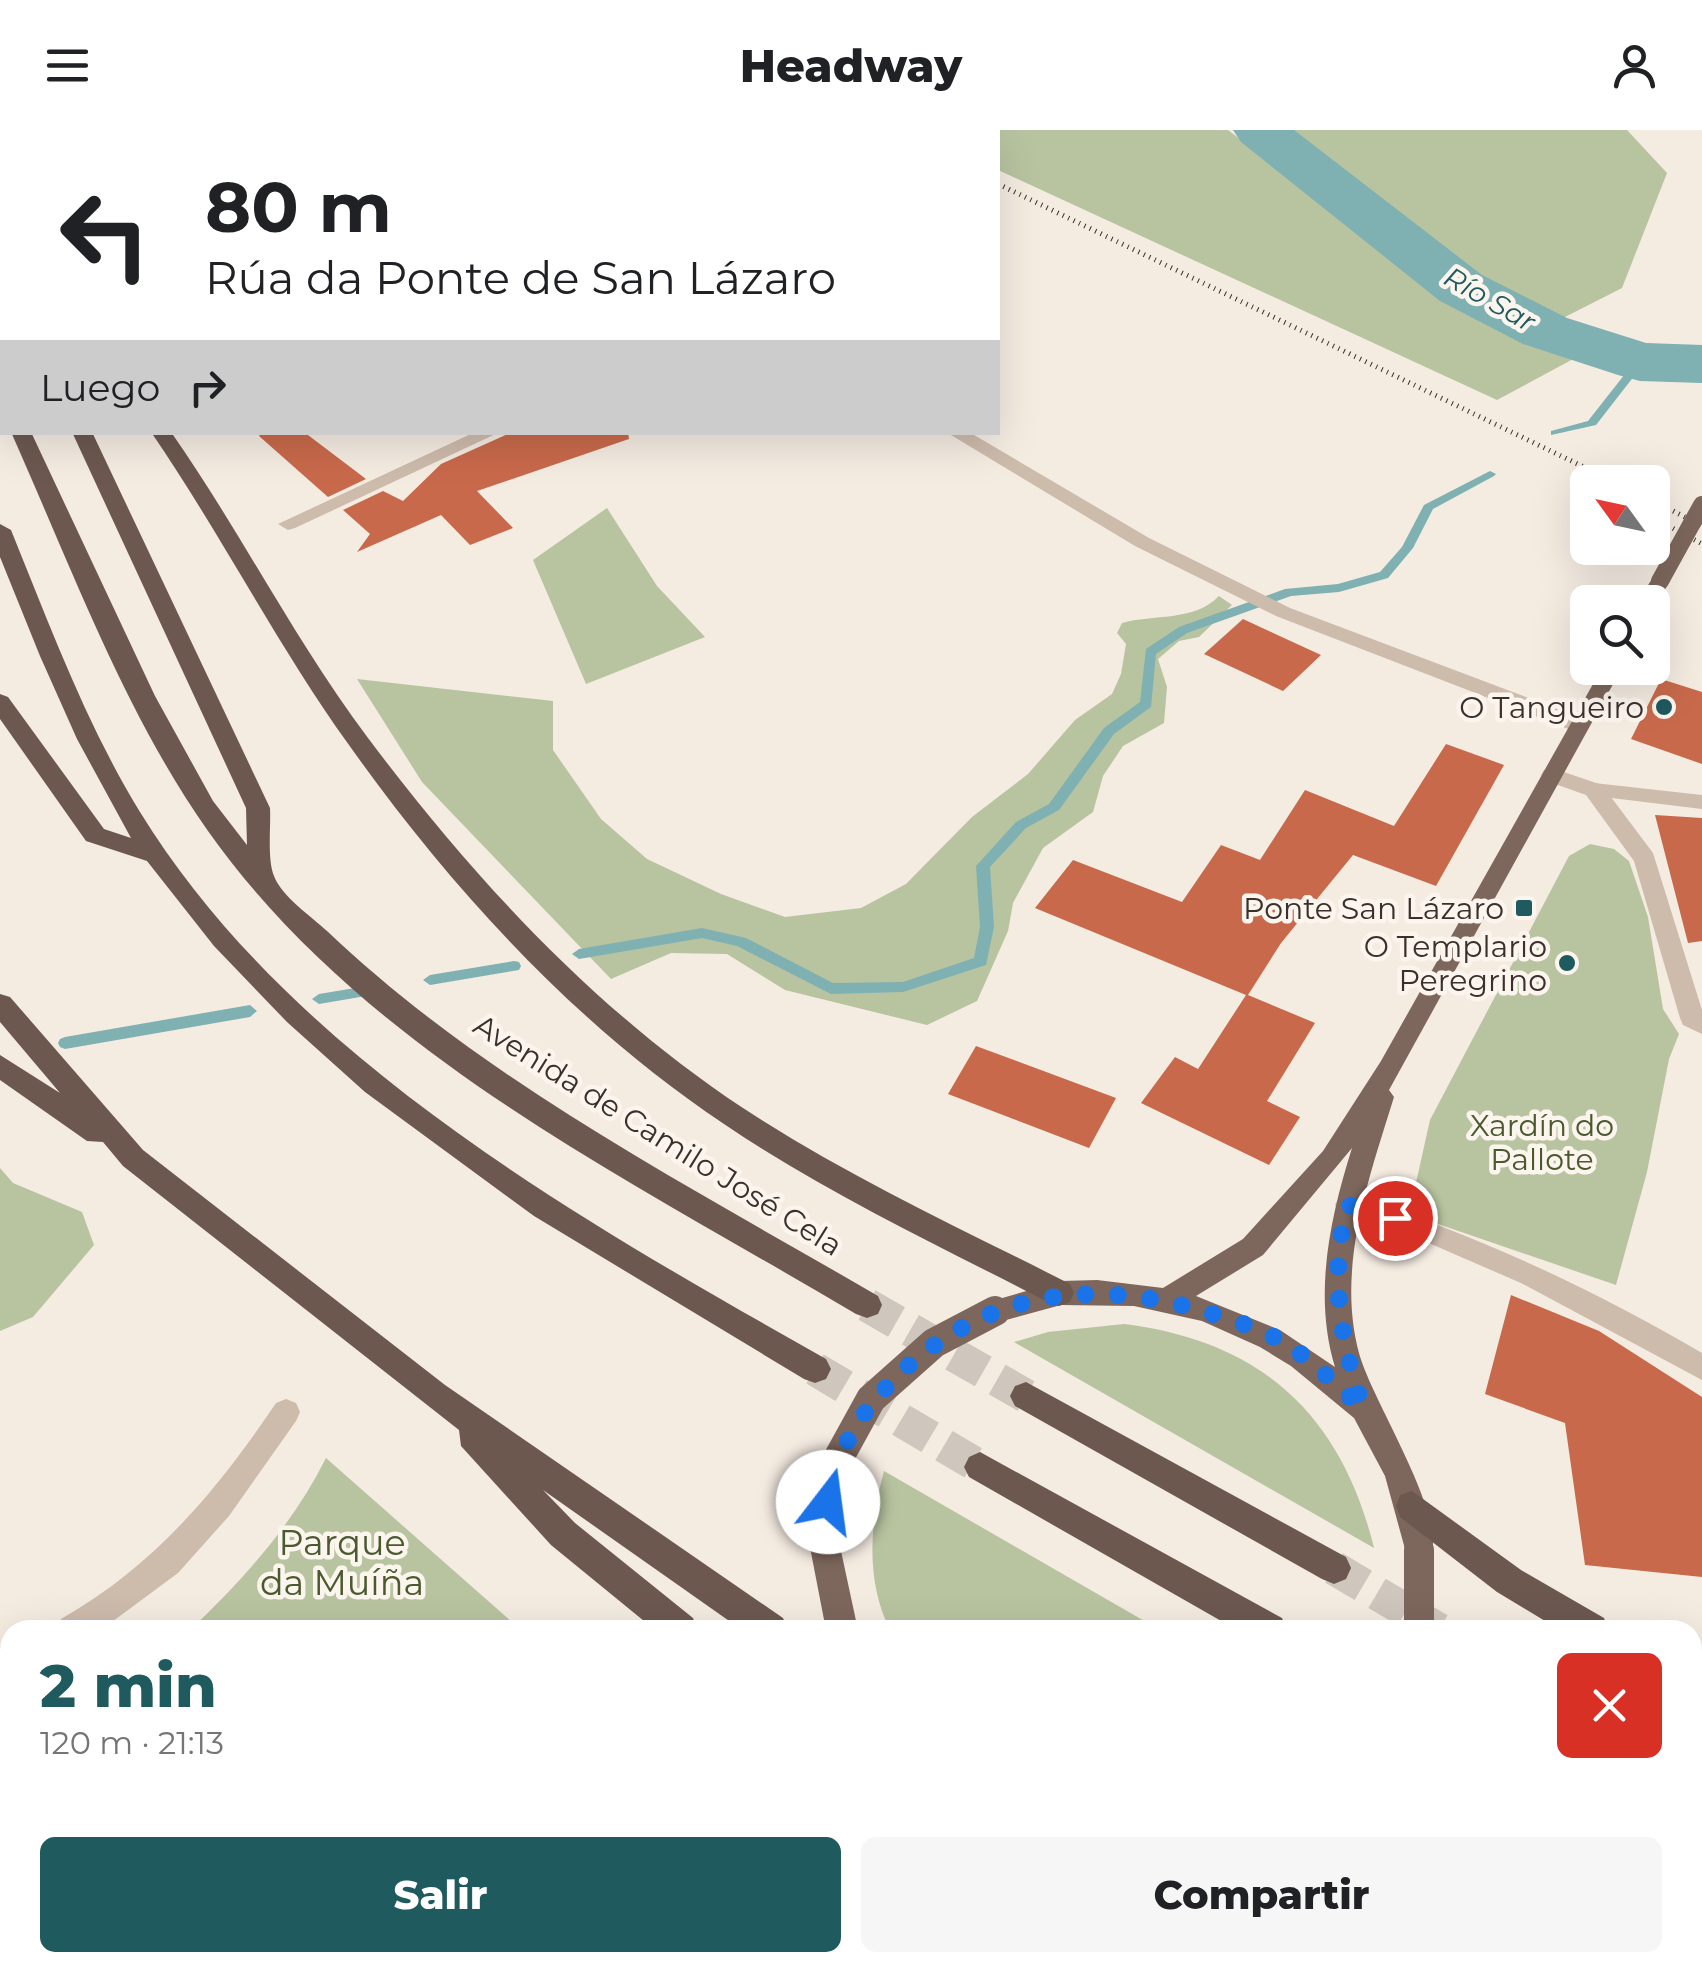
<!DOCTYPE html>
<html lang="es">
<head>
<meta charset="utf-8">
<style>
  body { margin:0; font-family:Montserrat,sans-serif; background:#f6f6f6; color:#202124; height:100vh; display:flex; flex-direction:column; font-size:38px; white-space:nowrap }
  * { box-sizing:border-box; margin:0 }
  p { font-size:32px; color:#757577 }
  .icon { flex:none; width:55px; height:55px; fill:none; stroke:currentColor; stroke-width:2; stroke-linecap:round; stroke-linejoin:round }
  .map { position:relative; flex:1; overflow:hidden }
  .sheet { position:absolute; left:0px; top:1490px; width:1702px; height:352px; display:flex; flex-direction:column; background:#fff; border-radius:30px 30px 0 0; box-shadow:0 10px 40px #0002 }
  .sheet>* { flex:none }
  .banner { position:absolute; left:0px; top:0px; width:1000px; height:305px; box-shadow:0 10px 40px #0002; background:#fff; color:#202124; overflow:hidden }
  .needle { width:65px; rotate:303deg }
  .tools { position:absolute; left:1570px; top:335px; display:grid; gap:20px }
  .tools a { display:grid; place-items:center; width:100px; height:100px; border-radius:15px; background:#fff; box-shadow:0 10px 40px #0002; font-size:50px }
  .pin { position:absolute; display:grid; place-items:center; width:85px; height:85px; color:#fff; margin:-42px; border:5px solid #fff; border-radius:50%; box-shadow:0 2px 10px #0007 }
  .me { position:absolute; width:110px; margin:-55px; rotate:15deg; stroke-linejoin:round; filter:drop-shadow(0 0 8px #0008) }
  .turn { display:flex; align-items:center; gap:35px; height:210px; padding:0 40px; font-size:45px }
  .turn .icon { width:130px; height:130px; stroke-width:2.5 }
  .turn b { display:block; font-size:70px; line-height:85px }
  .then { display:flex; align-items:center; height:95px; padding:0 40px; background:#0003; gap:20px; font-size:38px }
  .round { display:grid; place-items:center; flex:none; width:105px; height:105px; border-radius:15px; background:#f6f6f6 }
  .summary { display:flex; align-items:center; justify-content:space-between; height:170px; padding:0 40px }
  h1 { font-size:60px; font-weight:800; line-height:75px; color:#1f5a5e }
  .button { display:flex; gap:20px; margin-top:auto; padding:20px 40px }
  .button a { flex:1; height:115px; border-radius:15px; background:#1f5a5e; color:#fff; font-size:40px; font-weight:800; line-height:115px; text-align:center }
  .button a+a { background:#f6f6f6; color:#202124 }
  header { display:flex; justify-content:space-between; align-items:center; height:130px; padding:0 40px; background:#fff; font-size:45px; font-weight:800 }
  .map>svg:first-child { display:block }
  .green { fill:#b8c4a0 }
  .lines { fill:none; stroke-linecap:round; stroke-linejoin:round }
  .stream { fill:#7fb0b2; fill-rule:evenodd }
  .river { fill:#7fb0b2; fill-rule:evenodd }
  .building { fill:#c8694b }
  .trunk-tunnel { stroke:#cfc6bd; stroke-width:34; stroke-dasharray:34 16; stroke-linecap:butt }
  .service { fill:#cdbbac; fill-rule:evenodd }
  .pedestrian { fill:#cdbbac; fill-rule:evenodd }
  .minor { fill:#cdbbac; fill-rule:evenodd }
  .primary { fill:#7d675c; fill-rule:evenodd }
  .trunk { fill:#6c584f; fill-rule:evenodd }
  .motorway { stroke:#5c4a42; stroke-width:30 }
  .rail { stroke:#3b302b; stroke-width:5; stroke-dasharray:1 5; stroke-linecap:butt }
  .primary-bridge-far1 { stroke:#7d675c; stroke-width:18 }
  .primary-bridge { stroke:#7d675c; stroke-width:30 }
  .route { stroke:#1a73e8; stroke-width:18; stroke-dasharray:0 32.4 }
  .poi-dot { fill:#1f5a5e; stroke:#fbf5ee; stroke-width:4 }
  .labels { text-anchor:middle; dominant-baseline:central; stroke-width:9; stroke-linejoin:round; paint-order:stroke }
  .far-water-label { font-size:28px; font-style:italic; fill:#1f5a5e; stroke:#fbf5ee }
  .poi-label { font-size:30px; fill:#3b302b; stroke:#fbf5ee; text-anchor:end }
  .park-label { font-size:30px; fill:#4a5a2e; stroke:#fbf5ee }
  .street-label { font-size:30px; fill:#3b302b; stroke:#fbf5ee }
  .near-park-label { font-size:35px; fill:#4a5a2e; stroke:#fbf5ee }
</style>
</head>
<body>
<header><svg class="icon" aria-label="menu" viewBox="0 0 24 24"><path d="M4 6h16M4 12h16M4 18h16"/></svg>Headway<svg class="icon" aria-label="person" viewBox="0 0 24 24"><circle cx="12" cy="8" r="4"/><path d="M4 21q1-7 8-7t8 7"/></svg></header>
<div class="map">
<svg width="1702" height="1841" viewBox="0 0 1702 1841">
  <rect width="100%" height="100%" fill="#f4ebe1"/>
  <path class="green" d="M 912,0 L 1228,0 L 1320,71 L 1501,192 L 1575,228 L 1497,270 L 998,40 L 998,2 Z
    M 1288,0 L 1627,0 L 1667,43 L 1622,158 L 1559,190 L 1485,162 Z
    M 607,378 L 657,456 L 705,507 L 586,554 L 533,430 Z
    M 1219,466 L 1232,475 L 1199,507 L 1179,511 L 1158,529 L 1167,557 L 1164,593 L 1123,616 L 1103,646 L 1093,682 L 1043,718 L 1013,773 L 1008,801 L 977,871 L 927,895 L 785,860 L 727,824 L 671,823 L 611,849 L 422,652 L 357,549 L 553,571 L 553,620 L 601,689 L 647,729 L 721,764 L 785,787 L 861,778 L 906,754 L 972,687 L 1028,644 L 1075,590 L 1112,564 L 1121,544 L 1126,514 L 1117,503 L 1122,493 C 1153,484 1194,492 1219,466 Z
    M 1590,714 L 1614,719 L 1629,731 L 1648,787 L 1663,879 L 1679,904 L 1669,929 L 1647,1042 L 1616,1155 L 1409,1084 L 1430,990 L 1569,726 Z
    M 0,1038 L 13,1053 L 82,1082 L 94,1115 L 33,1187 L 0,1201 Z
    M 1124,1194 C 1261,1211 1341,1284 1374,1418 L 1014,1212 L 1048,1202 Z
    M 326,1328 L 521,1500 L 190,1500 C 244,1449 293,1394 326,1328 Z
    M 884,1341 L 1160,1500 L 890,1500 C 865,1450 870,1392 884,1341 Z
    M 10,1609 L 10,1832 L 643,1833 L 639,1841 L 0,1841 L 0,1613 Z
    M 1045,1832 L 1556,1832 L 1573,1841 L 1031,1841 Z"/>
  <g class="lines">
    <path class="stream" d="M 1636,230 L 1645,232 L 1596,295 L 1551,305 L 1551,301 L 1588,291 Z
      M 1490,341 L 1496,344 L 1494,346 L 1433,379 L 1413,418 L 1388,448 L 1339,462 L 1291,466 L 1187,503 L 1156,524 L 1151,577 L 1114,604 L 1059,680 L 1026,698 L 990,737 L 994,797 L 986,835 L 903,862 L 831,864 L 737,816 L 702,808 L 579,829 L 572,824 L 579,819 L 702,798 L 746,808 L 833,853 L 903,852 L 974,828 L 980,797 L 976,736 L 1016,692 L 1049,674 L 1104,598 L 1140,572 L 1146,519 L 1179,497 L 1285,459 L 1338,454 L 1380,442 L 1402,417 L 1424,375 Z
      M 514,831 L 519,832 L 521,836 L 519,840 L 430,855 L 423,850 L 430,845 Z
      M 361,857 L 368,862 L 366,866 L 319,874 L 312,869 L 319,864 Z
      M 250,875 L 257,881 L 250,887 L 65,919 L 60,917 L 58,913 L 60,909 L 65,907 Z"/>
    <path class="river" d="M 1233,0 L 1294,0 L 1482,145 L 1567,188 L 1646,213 L 1702,215 L 1702,253 L 1640,251 L 1618,245 L 1523,214 L 1440,171 L 1241,12 Z"/>
  </g>
  <path class="building" d="M 262,302 L 304,302 L 366,349 L 328,367 L 259,306 Z
    M 512,302 L 628,302 L 629,309 L 477,361 L 513,398 L 470,415 L 441,385 L 357,422 L 370,404 L 343,380 L 383,361 L 403,371 L 441,334 Z
    M 1243,489 L 1284,508 L 1321,525 L 1283,561 L 1204,524 Z
    M 1661,549 L 1702,562 L 1702,634 L 1631,609 Z
    M 1446,614 L 1504,635 L 1436,756 L 1353,725 L 1281,813 L 1248,865 L 1315,893 L 1267,971 L 1300,987 L 1269,1035 L 1141,973 L 1175,927 L 1198,939 L 1246,865 L 1035,778 L 1073,730 L 1182,772 L 1221,715 L 1260,730 L 1305,660 L 1394,696 Z
    M 1655,685 L 1702,688 L 1702,811 L 1688,813 Z
    M 976,916 L 1116,968 L 1089,1018 L 948,964 Z
    M 1511,1165 L 1599,1201 L 1702,1267 L 1702,1447 L 1585,1435 L 1565,1293 L 1485,1264 Z"/>
  <g class="lines">
    <path class="trunk-tunnel" d="M 867,1175 L 1026,1266
      M 815,1239 L 980,1337
      M 1334,1438 L 1439,1500"/>
    <path class="service" d="M 1594,653 L 1702,665 L 1702,679 L 1587,665 L 1584,660 Z"/>
    <path class="pedestrian" d="M 286,1269 L 296,1273 L 300,1282 L 296,1291 L 229,1386 L 178,1443 L 101,1500 L 56,1500 L 61,1489 C 154,1436 217,1361 276,1273 Z
      M 10,1514 L 10,1544 L 0,1547 L 0,1517 Z"/>
    <path class="minor" d="M 475,302 L 500,302 L 295,398 L 288,400 L 278,394 Z
      M 946,302 L 969,302 L 1149,408 L 1290,478 L 1587,590 L 1590,595 L 1579,602 L 1571,600 L 1276,486 L 1135,416 Z
      M 1552,638 L 1602,655 L 1653,723 L 1702,880 L 1702,904 L 1683,895 L 1680,888 L 1634,731 L 1586,665 L 1544,650 L 1541,645 L 1544,640 Z
      M 1348,1064 C 1473,1103 1589,1157 1702,1223 L 1702,1250 L 1521,1153 L 1431,1114 L 1339,1083 L 1335,1075 L 1339,1067 Z"/>
    <path class="primary" d="M 1660,445 L 1670,451 L 1655,476 L 1652,472 L 1638,472 L 1653,447 Z
      M 1602,538 L 1622,538 L 1389,960 L 1394,967 C 1369,1048 1336,1138 1359,1223 C 1372,1272 1449,1386 1430,1430 L 1419,1434 L 1408,1430 L 1385,1346 L 1354,1288 L 1291,1236 L 1260,1217 L 1202,1191 L 1134,1176 L 1061,1175 L 995,1193 L 985,1189 L 981,1181 L 985,1173 L 1061,1151 L 1097,1150 L 1163,1158 L 1243,1109 L 1323,1021 L 1381,931 ZM 1352,1018 C 1330,1088 1313,1165 1335,1237 L 1280,1200 L 1196,1166 L 1263,1125 Z
      M 833,1325 L 843,1329 L 848,1338 L 838,1407 L 858,1500 L 826,1500 L 808,1407 L 818,1338 L 823,1329 Z
      M 849,1832 L 884,1832 L 881,1841 L 847,1841 Z
      M 950,1832 L 990,1832 L 987,1841 L 947,1841 Z"/>
    <path class="trunk" d="M 101,0 L 118,0 L 119,2 L 102,2 Z
      M 2,144 L 2,156 L 0,157 L 0,145 Z
      M 0,250 L 2,251 L 2,267 L 0,266 Z
      M 11,302 L 31,302 L 155,566 L 213,671 L 247,715 L 246,678 L 72,302 L 92,302 L 270,678 C 271,697 267,729 274,746 C 282,767 311,786 327,801 C 487,953 688,1055 878,1166 L 882,1175 L 878,1184 L 867,1188 L 856,1184 C 629,1049 364,922 208,701 C 125,584 70,434 11,302 Z
      M 151,302 L 171,302 C 241,402 295,511 368,608 C 473,748 596,881 743,978 C 846,1046 960,1098 1070,1154 L 1074,1163 L 1070,1172 L 1059,1176 L 1048,1172 C 939,1116 826,1063 724,994 C 577,896 451,759 349,615 C 277,515 221,404 151,302 Z
      M 0,394 L 11,400 C 50,496 86,594 140,682 C 291,928 582,1091 826,1229 L 831,1239 L 826,1249 L 815,1253 L 804,1249 L 534,1086 L 365,962 L 287,892 L 214,816 L 147,731 L 86,711 L 0,589 L 0,564 L 8,567 L 104,699 L 131,708 L 77,609 L 40,526 L 0,427 Z
      M 0,864 L 10,867 L 143,1020 L 445,1255 L 783,1488 L 788,1500 L 742,1500 L 543,1360 L 575,1393 L 693,1488 L 698,1500 L 655,1500 L 551,1415 L 461,1316 L 459,1300 L 123,1036 L 103,1012 L 87,1011 L 0,950 L 0,925 L 60,963 L 0,892 Z
      M 1026,1252 L 1346,1427 L 1351,1438 L 1346,1449 L 1334,1454 L 1322,1449 L 1015,1276 L 1010,1266 L 1015,1256 Z
      M 980,1322 L 1282,1488 L 1287,1500 L 1237,1500 L 969,1347 L 964,1337 L 969,1327 Z
      M 1412,1361 L 1521,1440 L 1604,1488 L 1609,1500 L 1560,1500 L 1497,1462 L 1400,1387 L 1396,1376 L 1400,1365 Z
      M 1692,1537 L 1702,1541 L 1702,1576 L 1692,1572 Z
      M 1692,1626 L 1702,1630 L 1702,1667 L 1692,1663 Z
      M 1692,1725 L 1702,1729 L 1702,1767 L 1692,1763 Z
      M 1692,1821 L 1702,1826 L 1702,1841 L 1659,1841 L 1655,1832 L 1692,1832 Z
      M 772,1832 L 810,1832 L 809,1841 L 771,1841 Z"/>
    <path class="motorway" d="M 215,2 L 218,0"/>
    <path class="rail" d="M 859,0 L 864,2
      M 886,0 L 892,2
      M 998,54 L 1615,352
      M 1652,370 L 1702,396
      M 1652,387 L 1702,414"/>
    <path class="primary-bridge-far1" d="M 1660,451 L 1702,375"/>
    <path class="primary-bridge" d="M 833,1338 L 871,1269 L 934,1213 L 995,1181
      M 1419,1420 L 1419,1500"/>
  </g>
  <g class="lines">
    <path class="route" d="M 828,1372 C 836,1318 865,1275 906,1238 C 995,1158 1099,1149 1210,1183 C 1239,1192 1268,1201 1294,1219 C 1318,1236 1340,1259 1363,1278 C 1341,1211 1328,1144 1348,1075 L 1395,1088"/>
  </g>
  <g class="poi-dot">
    <circle cx="1664" cy="577" r="10"/>
    <rect x="1514" y="768" width="20" height="20" rx="5"/>
    <circle cx="1567" cy="833" r="10"/>
  </g>
  <g class="labels">
    <g class="far-water-label">
      <text transform="translate(1490 169) rotate(30)">Río Sar</text>
    </g>
    <g class="poi-label">
      <text x="1644" y="577">O Tangueiro</text>
      <text x="1504" y="778">Ponte San Lázaro</text>
      <text x="1547" y="816">O Templario<tspan x="1547" dy="34">Peregrino</tspan></text>
    </g>
    <g class="park-label">
      <text x="1542" y="995">Xardín do<tspan x="1542" dy="34">Pallote</tspan></text>
    </g>
    <g class="street-label">
      <text transform="translate(658 1005) rotate(32)">Avenida de Camilo José Cela</text>
    </g>
    <g class="near-park-label">
      <text x="342" y="1412">Parque<tspan x="342" dy="40">da Muíña</tspan></text>
    </g>
  </g>
</svg>
<div class="tools">
<a><svg class="needle" viewBox="-14 -14 28 28"><path d="M0-13l5 13h-10z" fill="#e53935"/><path d="M0 13l5-13h-10z" fill="#757577"/></svg></a>
<a><svg class="icon" aria-label="search" viewBox="0 0 24 24"><circle cx="10" cy="10" r="6"/><path d="M15 15l6 6"/></svg></a>
</div>
<div class="pin" style="left:1395px;top:1088px;background:#d93025"><svg class="icon" aria-label="arrive" viewBox="0 0 24 24"><path d="M6 21V4h12l-3 4 3 4H6"/></svg></div>
<svg class="me" style="left:828px;top:1372px" viewBox="-20 -20 40 40"><circle r="19" fill="#fff"/><path d="M0-13L10 11 0 6-10 11z" fill="#1a73e8"/></svg>
<div class="banner">
<div class="turn"><svg class="icon" aria-label="left" viewBox="0 0 24 24"><path d="M17 20v-9H6M10 6l-5 5 5 5"/></svg><div><b>80 m</b>Rúa da Ponte de San Lázaro</div></div>
<div class="then">Luego<svg class="icon" aria-label="right" viewBox="0 0 24 24"><path d="M7 20v-9h11M14 6l5 5-5 5"/></svg></div>
</div>
<section class="sheet">
<div class="summary"><div><h1>2 min</h1><p>120 m · 21:13</p></div><a class="round" style="background:#d93025;color:#fff"><svg class="icon" aria-label="close" viewBox="0 0 24 24"><path d="M6 6l12 12M18 6L6 18"/></svg></a></div>
<div class="button"><a>Salir</a><a>Compartir</a></div>
</section>
</div>
</body>
</html>
